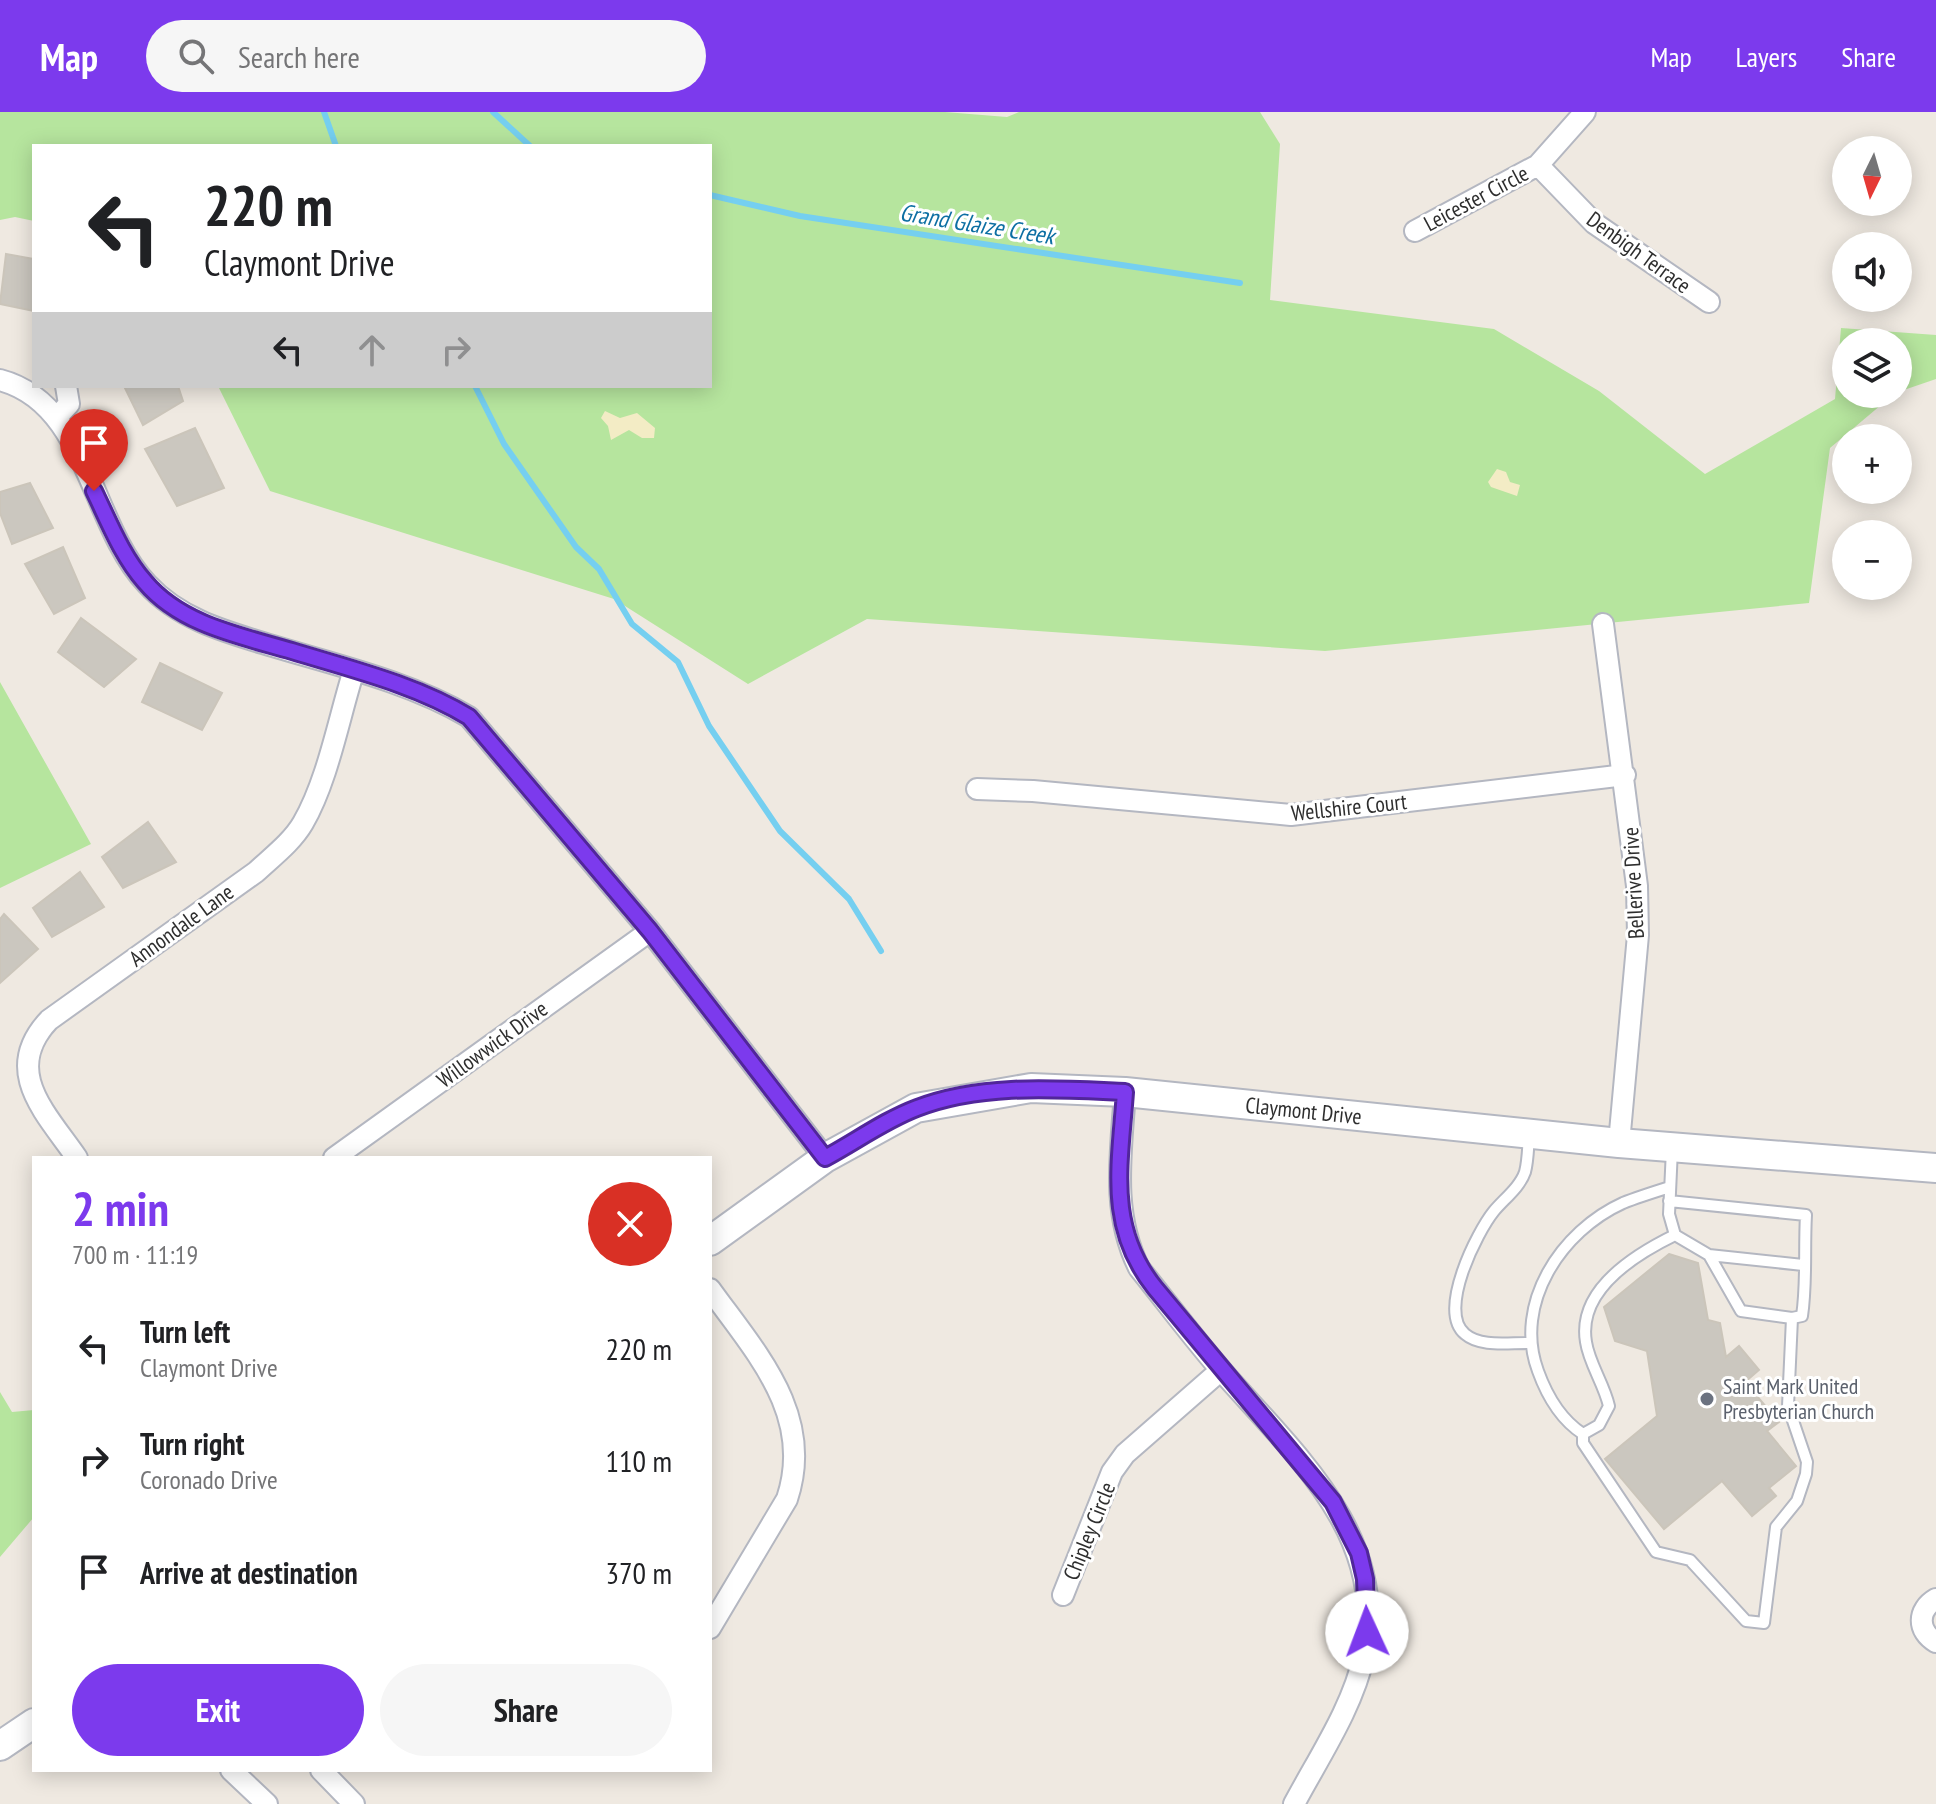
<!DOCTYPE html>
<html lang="en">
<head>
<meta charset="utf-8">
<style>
  body { margin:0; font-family:"PT Sans Narrow",sans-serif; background:#f6f6f6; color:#202124; height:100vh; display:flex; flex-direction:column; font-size:30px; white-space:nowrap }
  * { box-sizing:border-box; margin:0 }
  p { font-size:26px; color:#757577 }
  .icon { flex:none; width:44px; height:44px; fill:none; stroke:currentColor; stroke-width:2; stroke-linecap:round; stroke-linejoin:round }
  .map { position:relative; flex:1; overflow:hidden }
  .side { position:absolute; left:32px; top:1044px; width:680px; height:616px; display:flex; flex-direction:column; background:#fff; border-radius:0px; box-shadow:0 4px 20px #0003 }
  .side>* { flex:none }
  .banner { position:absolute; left:32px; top:32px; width:680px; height:244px; border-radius:0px; box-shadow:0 4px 20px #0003; background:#fff; color:#202124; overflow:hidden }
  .needle { width:52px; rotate:185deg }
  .tools { position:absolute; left:1832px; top:24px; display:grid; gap:16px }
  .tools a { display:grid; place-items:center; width:80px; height:80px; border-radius:50%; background:#fff; box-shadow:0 4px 20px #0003; font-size:40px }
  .pin { position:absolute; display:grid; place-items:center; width:68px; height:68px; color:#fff; margin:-82px -34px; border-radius:50% 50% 50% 0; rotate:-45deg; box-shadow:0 0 8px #0007 }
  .pin .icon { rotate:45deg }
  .me { position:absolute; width:88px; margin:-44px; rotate:358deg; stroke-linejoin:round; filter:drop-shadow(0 0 6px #0008) }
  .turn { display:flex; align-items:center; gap:28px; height:168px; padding:0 40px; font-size:36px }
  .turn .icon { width:104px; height:104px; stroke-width:2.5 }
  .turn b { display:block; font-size:56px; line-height:68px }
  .lanes { display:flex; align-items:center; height:76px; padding:0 40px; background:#0003; justify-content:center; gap:40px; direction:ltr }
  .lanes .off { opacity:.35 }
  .round { display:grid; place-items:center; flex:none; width:84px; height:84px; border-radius:42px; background:#f6f6f6 }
  .summary { display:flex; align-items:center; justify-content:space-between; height:136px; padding:0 40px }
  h1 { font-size:48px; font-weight:700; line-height:60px; color:#7c3aed }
  .primary-button { display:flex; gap:16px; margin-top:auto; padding:16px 40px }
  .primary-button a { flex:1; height:92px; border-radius:48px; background:#7c3aed; color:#fff; font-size:32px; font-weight:700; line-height:92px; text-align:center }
  .primary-button a+a { background:#f6f6f6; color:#202124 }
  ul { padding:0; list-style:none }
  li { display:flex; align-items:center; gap:24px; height:112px; padding:0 40px }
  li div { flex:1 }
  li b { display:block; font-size:30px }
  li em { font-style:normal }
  header { display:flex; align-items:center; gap:48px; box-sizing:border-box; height:112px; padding:0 40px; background:#7c3aed; color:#fff }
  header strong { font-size:38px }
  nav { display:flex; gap:44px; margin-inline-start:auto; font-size:28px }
  .search { width:560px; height:72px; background:#f6f6f6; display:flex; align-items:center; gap:20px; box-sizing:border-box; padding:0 28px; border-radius:44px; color:#757577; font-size:30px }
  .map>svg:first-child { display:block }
  .green { fill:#b6e59e }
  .sand { fill:#f3ecc5 }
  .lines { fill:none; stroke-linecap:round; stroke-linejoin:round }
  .stream { stroke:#75cff0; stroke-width:6 }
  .building { fill:#cbc7bf; stroke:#cbc5ba; stroke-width:2 }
  .lane-casing { stroke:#b4b7c1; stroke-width:14 }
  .street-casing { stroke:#b4b7c1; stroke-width:24 }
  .secondary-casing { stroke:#b4b7c1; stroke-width:32 }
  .lane { stroke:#fff; stroke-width:10 }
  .street { stroke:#fff; stroke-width:20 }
  .secondary { stroke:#fff; stroke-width:28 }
  .route-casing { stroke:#51269a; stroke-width:20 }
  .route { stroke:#7c3aed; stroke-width:14 }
  .worship-dot { fill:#6b7280; stroke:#fff; stroke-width:3 }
  .labels { text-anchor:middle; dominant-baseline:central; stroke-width:6; stroke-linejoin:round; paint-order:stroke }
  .street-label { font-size:22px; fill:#2e2e2e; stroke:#fff }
  .worship-label { font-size:22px; fill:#5b616d; stroke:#fff; text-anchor:start }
  .water-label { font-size:24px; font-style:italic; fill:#0d6fa3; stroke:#fff }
</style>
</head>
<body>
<header>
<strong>Map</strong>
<div class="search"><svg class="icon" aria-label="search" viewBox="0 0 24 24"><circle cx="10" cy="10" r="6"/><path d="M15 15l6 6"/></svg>Search here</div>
<nav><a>Map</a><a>Layers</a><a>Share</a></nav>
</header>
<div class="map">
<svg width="1936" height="1692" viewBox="0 0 1936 1692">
  <rect width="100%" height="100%" fill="#efe9e1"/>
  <path class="green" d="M 0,0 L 945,0 L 1007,5 L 1019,0 L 1260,0 L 1280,32 L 1270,188 L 1494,217 L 1599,279 L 1705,362 L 1835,287 L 1841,216 L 1936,223 L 1936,267 L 1898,280 L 1898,230 L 1846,230 L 1846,282 L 1894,282 L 1830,336 L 1809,491 L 1325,539 L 867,507 L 748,572 L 614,487 L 270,379 L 218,274 L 710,274 L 710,34 L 34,34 L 34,109 L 15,105 L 0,108 Z
    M 0,570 L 91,732 L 0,776 Z
    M 0,1280 L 12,1300 L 34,1298 L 34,1405 L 0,1445 Z"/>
  <path class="sand" d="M 605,299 L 620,306 L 637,301 L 655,316 L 654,326 L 642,326 L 629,318 L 611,328 L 608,314 L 601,306 Z
    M 1497,357 L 1506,360 L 1510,370 L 1520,373 L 1517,384 L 1491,375 L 1488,370 Z"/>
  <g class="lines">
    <path class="stream" d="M 324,0 L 336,34
      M 493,0 L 530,34
      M 710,83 L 800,104 L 1240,171
      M 475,274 L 504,332 L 576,435 L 599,457 L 632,512 L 678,550 L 709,614 L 780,719 L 849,787 L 881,839"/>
  </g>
  <path class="building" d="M 6,142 L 34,147 L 34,199 L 0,192 Z
    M 124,274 L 178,274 L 183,289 L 143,313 Z
    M 195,316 L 224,376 L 177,394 L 145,337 Z
    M 30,371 L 53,416 L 12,432 L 0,401 L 0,380 Z
    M 63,435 L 85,486 L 54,502 L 25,452 Z
    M 81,506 L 136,547 L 104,575 L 58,540 Z
    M 160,551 L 222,581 L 202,618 L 142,590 Z
    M 148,710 L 176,750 L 123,776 L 102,745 Z
    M 80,760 L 104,795 L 52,825 L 33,796 Z
    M 4,802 L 38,837 L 0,871 L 0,807 Z
    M 1669,1142 L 1698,1151 L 1708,1208 L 1720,1211 L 1726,1245 L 1739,1234 L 1759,1258 L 1745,1270 L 1779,1310 L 1767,1319 L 1796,1354 L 1769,1376 L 1776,1384 L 1752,1404 L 1722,1369 L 1664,1417 L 1605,1347 L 1657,1304 L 1647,1239 L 1615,1229 L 1604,1195 Z"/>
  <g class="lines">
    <g class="lane-casing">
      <path id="lane" d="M 1529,1024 C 1528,1035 1528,1049 1525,1060 C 1520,1075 1504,1087 1494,1099 C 1477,1120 1437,1199 1465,1222 C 1481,1236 1511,1230 1531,1231
        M 1672,1037 L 1669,1102 L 1675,1123 L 1709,1143 L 1803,1153
        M 1669,1089 L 1806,1103 C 1804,1137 1807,1171 1802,1204 L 1792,1206 L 1741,1199 L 1709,1143
        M 1675,1123 C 1636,1142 1577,1177 1586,1230 C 1589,1251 1604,1272 1609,1294 L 1599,1313 L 1583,1322 L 1583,1331 L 1656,1440 L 1690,1448 L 1746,1509 L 1764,1511 L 1776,1415 L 1797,1389 L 1806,1362 L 1807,1350 L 1788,1294 L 1792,1206
        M 1583,1322 C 1560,1307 1547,1284 1538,1259 C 1513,1192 1561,1119 1623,1091 C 1638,1085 1654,1080 1670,1075"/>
    </g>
    <g class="street-casing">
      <path id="street" d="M 1538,53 L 1594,111 L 1709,190
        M 1415,119 L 1538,53 L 1585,0
        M 0,268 C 88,291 90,412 147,472 C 181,509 230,521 276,535 C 340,554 412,571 469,605 L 650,819 L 825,1046
        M 58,304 L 69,292 L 66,274
        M 1603,512 L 1637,774 L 1638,823 L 1619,1031
        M 977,677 L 1033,679 L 1291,703 L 1625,663
        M 1125,980 C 1121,1041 1111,1100 1139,1156 C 1168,1192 1196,1230 1227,1265 C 1297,1344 1389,1426 1364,1543 C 1353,1595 1319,1645 1294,1692
        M 77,1046 C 46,1001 1,959 49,908 L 256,760 C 272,745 292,730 303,711 C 328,668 339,605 354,558
        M 334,1046 L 650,819
        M 710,1177 C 756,1241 815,1303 787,1387 L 710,1516
        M 1063,1483 L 1112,1360 L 1125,1342 L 1221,1258
        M 1936,1487 C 1917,1498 1917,1519 1936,1530
        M 231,1658 L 267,1692
        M 321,1658 L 354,1692"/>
    </g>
    <g class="secondary-casing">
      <g id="secondary">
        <path id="s1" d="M 710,1129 L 825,1046 L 916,996 L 1031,976 L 1125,980 L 1619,1031 L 1936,1056"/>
        <path d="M 0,1634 L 34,1611"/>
      </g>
    </g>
    <use href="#lane" class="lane"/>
    <use href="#street" class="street"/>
    <use href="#secondary" class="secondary"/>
  </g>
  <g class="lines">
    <g class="route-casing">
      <path id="route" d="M 94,379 C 109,410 122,444 145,470 C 181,513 241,524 292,539 C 351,557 417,573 469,605 L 650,819 L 825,1046 C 855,1030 885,1008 917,996 C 982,971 1057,977 1125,980 C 1120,1053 1106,1115 1155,1176 L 1333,1390 L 1359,1441 L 1365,1467 L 1367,1520"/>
    </g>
    <use href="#route" class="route"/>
  </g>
  <circle class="worship-dot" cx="1707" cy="1287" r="8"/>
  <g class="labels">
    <g class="street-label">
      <text transform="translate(1476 86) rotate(-28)">Leicester Circle</text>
      <text transform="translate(1639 140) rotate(36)">Denbigh Terrace</text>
      <text transform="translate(1349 695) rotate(-6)">Wellshire Court</text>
      <text transform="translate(1633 771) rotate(-93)">Bellerive Drive</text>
      <text transform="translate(181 813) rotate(-36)">Annondale Lane</text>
      <text transform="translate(492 932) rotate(-36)">Willowwick Drive</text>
      <text stroke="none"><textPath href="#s1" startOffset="636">Claymont Drive</textPath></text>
      <text transform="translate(1089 1419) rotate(-68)">Chipley Circle</text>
    </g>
    <g class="worship-label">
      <text x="1723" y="1274">Saint Mark United<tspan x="1723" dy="25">Presbyterian Church</tspan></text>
    </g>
    <g class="water-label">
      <text transform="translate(977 112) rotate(9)">Grand Glaize Creek</text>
    </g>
  </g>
</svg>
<div class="tools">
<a><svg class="needle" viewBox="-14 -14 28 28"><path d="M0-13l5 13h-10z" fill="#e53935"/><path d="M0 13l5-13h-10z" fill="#757577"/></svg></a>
<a><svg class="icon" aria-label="sound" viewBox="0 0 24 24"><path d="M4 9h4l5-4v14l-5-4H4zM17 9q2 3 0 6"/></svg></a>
<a><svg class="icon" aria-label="layers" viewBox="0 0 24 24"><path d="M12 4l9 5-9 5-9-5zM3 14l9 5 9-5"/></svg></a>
<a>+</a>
<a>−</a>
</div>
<div class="pin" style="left:94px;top:379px;background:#d93025"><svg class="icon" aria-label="arrive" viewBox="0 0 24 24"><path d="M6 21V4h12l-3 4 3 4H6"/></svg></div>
<svg class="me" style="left:1367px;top:1520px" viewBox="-20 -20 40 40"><circle r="19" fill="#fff"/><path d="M0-13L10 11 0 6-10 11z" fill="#7c3aed"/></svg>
<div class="banner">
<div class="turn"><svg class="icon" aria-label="left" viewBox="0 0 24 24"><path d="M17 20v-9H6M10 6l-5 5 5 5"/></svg><div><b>220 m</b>Claymont Drive</div></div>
<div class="lanes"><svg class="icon" aria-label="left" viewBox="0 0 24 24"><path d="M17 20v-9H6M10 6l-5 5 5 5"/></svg><svg class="icon off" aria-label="ahead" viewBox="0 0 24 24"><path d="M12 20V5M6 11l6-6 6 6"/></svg><svg class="icon off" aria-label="right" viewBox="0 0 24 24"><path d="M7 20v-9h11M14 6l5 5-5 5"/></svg></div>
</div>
<section class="side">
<div class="summary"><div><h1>2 min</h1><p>700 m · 11:19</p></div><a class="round" style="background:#d93025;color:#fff"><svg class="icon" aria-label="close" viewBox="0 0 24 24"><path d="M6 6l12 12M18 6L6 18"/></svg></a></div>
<ul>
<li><svg class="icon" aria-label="left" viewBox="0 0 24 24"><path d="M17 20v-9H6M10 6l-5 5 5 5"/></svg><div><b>Turn left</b><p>Claymont Drive</p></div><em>220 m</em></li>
<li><svg class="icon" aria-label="right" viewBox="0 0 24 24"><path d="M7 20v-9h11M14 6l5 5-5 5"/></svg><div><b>Turn right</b><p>Coronado Drive</p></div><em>110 m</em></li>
<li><svg class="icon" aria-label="arrive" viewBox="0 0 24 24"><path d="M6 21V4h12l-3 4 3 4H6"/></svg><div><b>Arrive at destination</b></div><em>370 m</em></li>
</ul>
<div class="primary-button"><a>Exit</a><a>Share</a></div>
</section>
</div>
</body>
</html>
